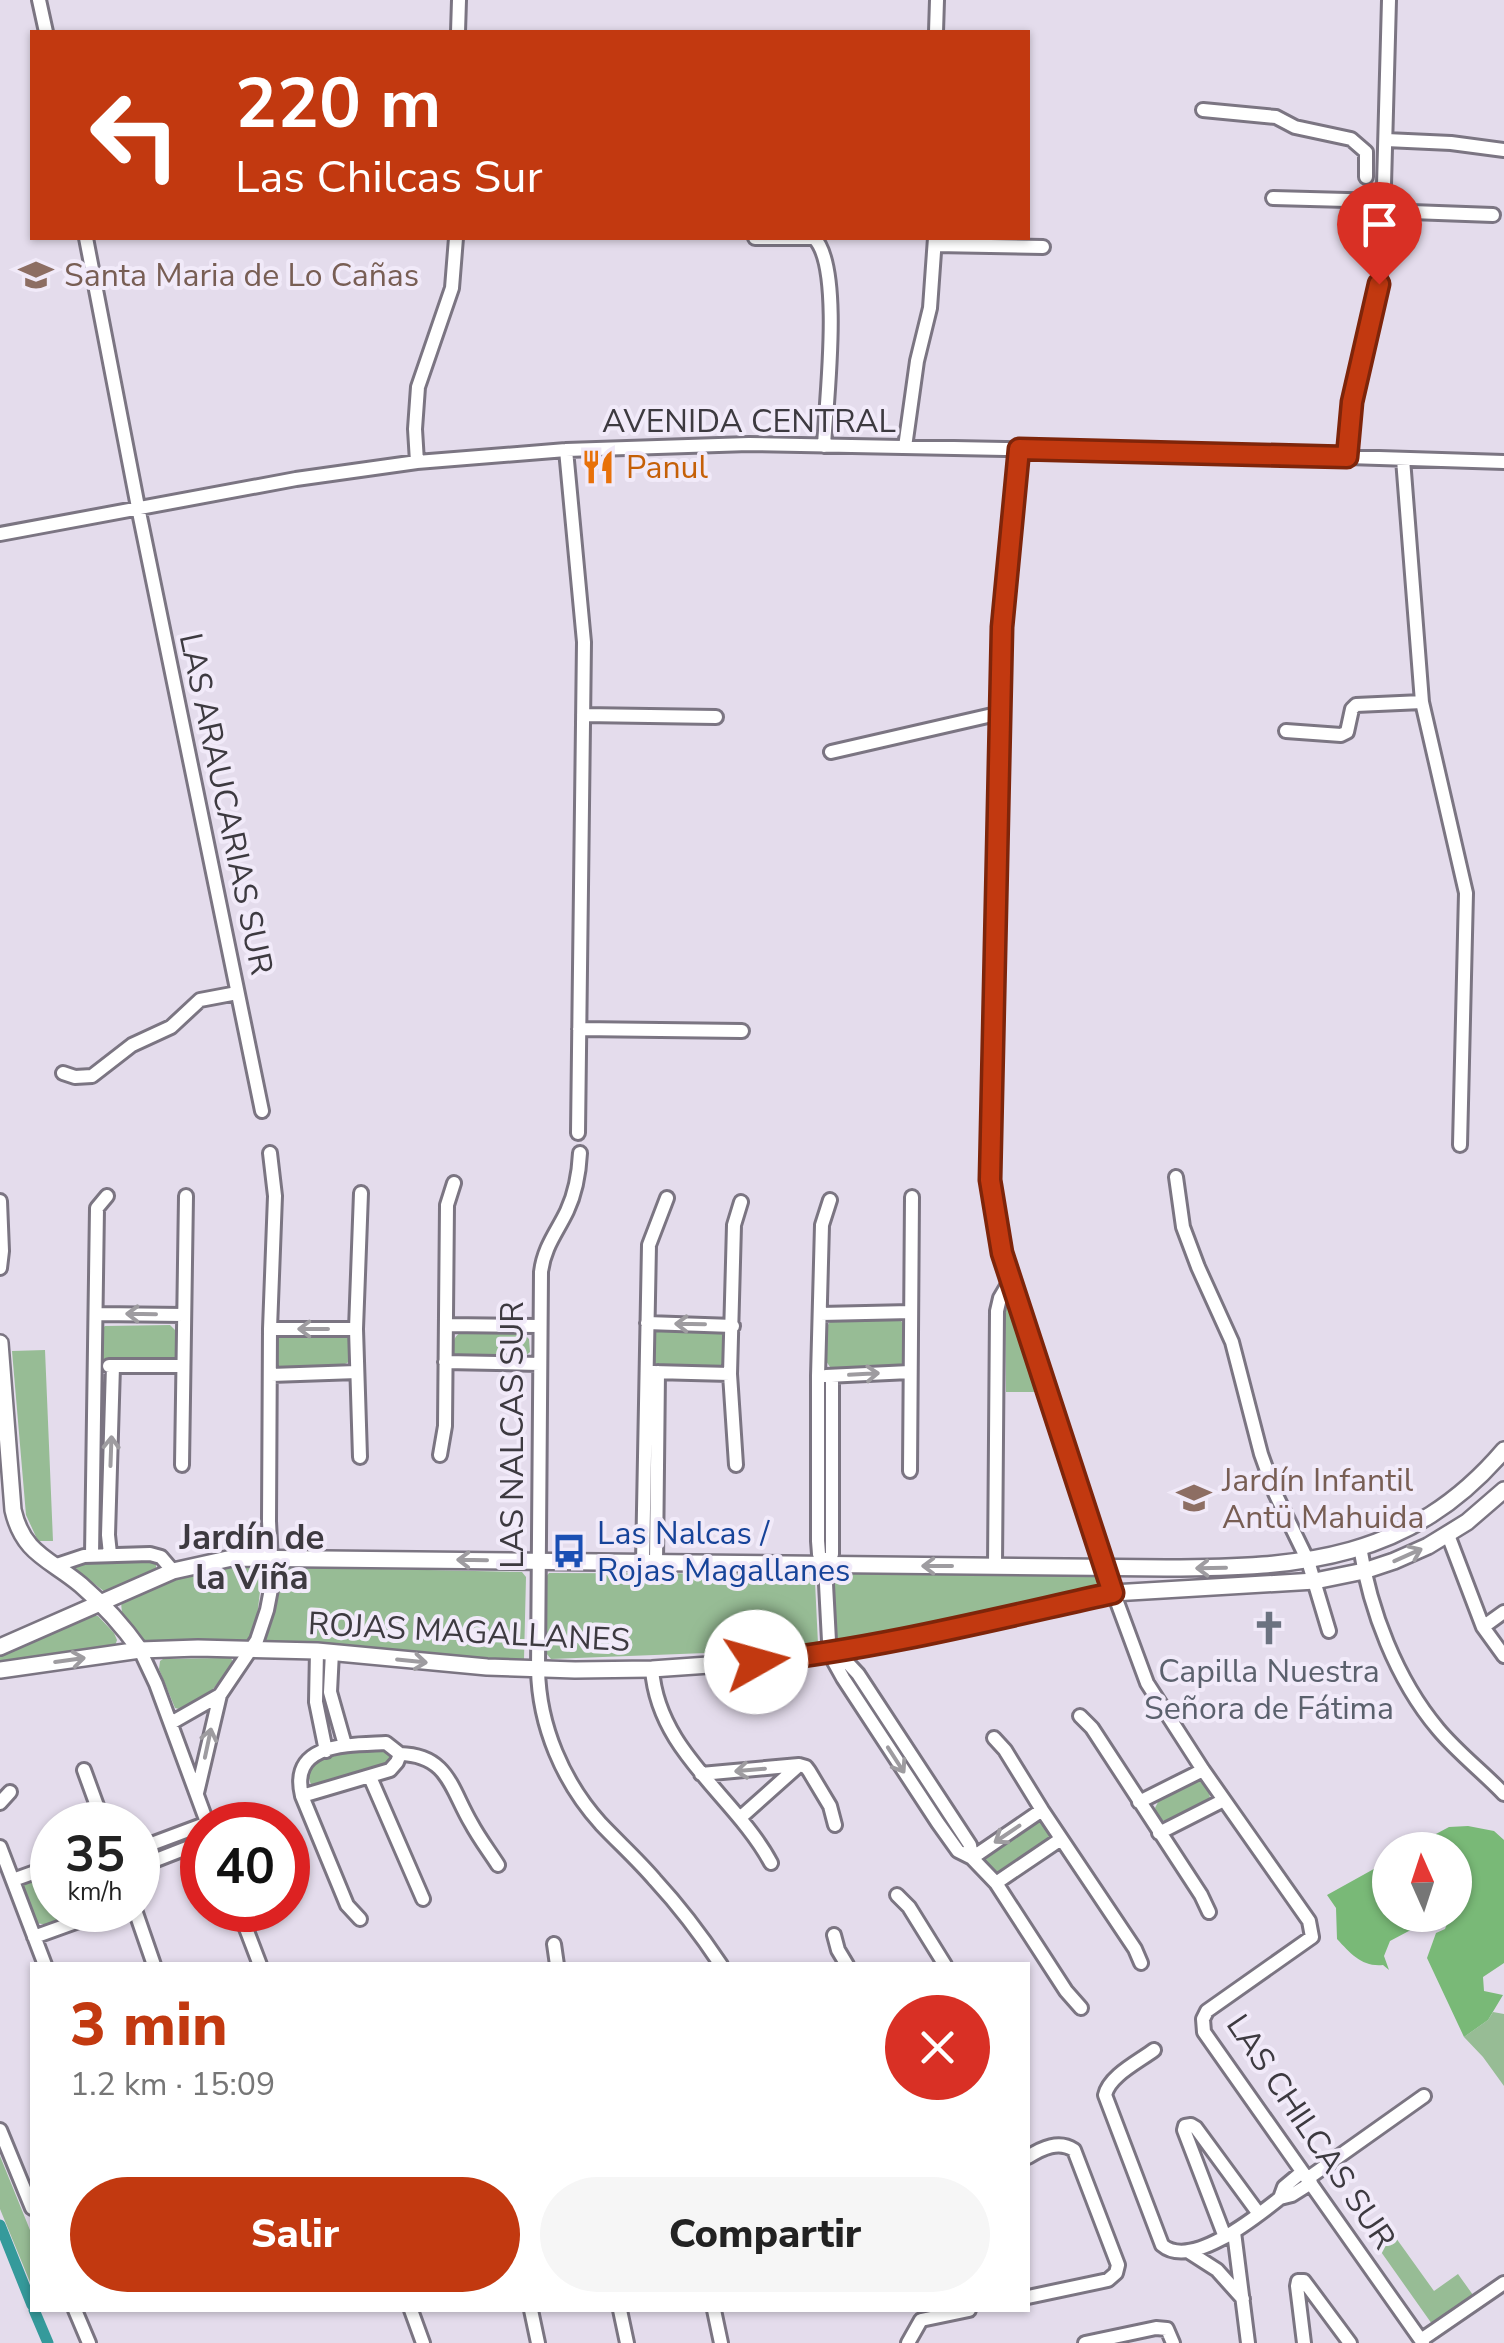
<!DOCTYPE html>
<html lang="es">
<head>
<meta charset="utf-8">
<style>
  body { margin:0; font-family:"Nunito Sans",sans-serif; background:#f6f6f6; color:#222; height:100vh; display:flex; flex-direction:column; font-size:38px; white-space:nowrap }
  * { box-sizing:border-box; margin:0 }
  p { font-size:32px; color:#767676 }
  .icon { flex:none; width:55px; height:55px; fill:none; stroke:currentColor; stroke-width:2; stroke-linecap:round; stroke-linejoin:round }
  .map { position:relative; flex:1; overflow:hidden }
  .sheet { position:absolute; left:30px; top:1962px; width:1000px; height:350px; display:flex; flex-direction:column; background:#fff; border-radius:0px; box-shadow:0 2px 8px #0004 }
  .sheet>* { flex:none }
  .hud { position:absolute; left:30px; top:30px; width:1000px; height:210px; border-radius:0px; box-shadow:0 2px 8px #0004; background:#c23910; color:#fff; overflow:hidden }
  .needle { width:65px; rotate:357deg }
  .controls { position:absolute; left:1372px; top:1832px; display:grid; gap:20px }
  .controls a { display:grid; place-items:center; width:100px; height:100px; border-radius:50%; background:#fff; box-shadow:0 2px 8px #0004; font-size:50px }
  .speed { position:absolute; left:30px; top:1802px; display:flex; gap:20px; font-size:50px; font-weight:700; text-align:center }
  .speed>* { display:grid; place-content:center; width:130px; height:130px; border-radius:50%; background:#fff; box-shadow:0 2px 8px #0004; line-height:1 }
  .speed small { font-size:25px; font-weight:400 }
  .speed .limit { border:15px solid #d22; background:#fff; color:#111 }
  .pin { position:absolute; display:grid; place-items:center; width:85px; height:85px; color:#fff; margin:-102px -42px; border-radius:50% 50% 50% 0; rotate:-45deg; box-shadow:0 0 10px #0007 }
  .pin .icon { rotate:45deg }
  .me { position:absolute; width:110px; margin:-55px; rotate:83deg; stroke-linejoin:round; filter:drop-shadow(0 0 8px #0008) }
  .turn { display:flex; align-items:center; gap:35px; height:210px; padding:0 40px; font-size:45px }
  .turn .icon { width:130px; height:130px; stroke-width:2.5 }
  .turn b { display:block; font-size:70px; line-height:85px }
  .round { display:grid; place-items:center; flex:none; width:105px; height:105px; border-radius:52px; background:#f6f6f6 }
  .headline { display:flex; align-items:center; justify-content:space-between; height:170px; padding:0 40px }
  h1 { font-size:60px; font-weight:800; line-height:75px; color:#c23910 }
  .cta { display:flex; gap:20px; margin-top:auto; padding:20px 40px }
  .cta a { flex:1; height:115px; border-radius:60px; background:#c23910; color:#fff; font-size:40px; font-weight:800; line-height:115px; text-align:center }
  .cta a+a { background:#f6f6f6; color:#222 }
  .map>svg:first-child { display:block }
  .green { fill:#97bc95 }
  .forest { fill:#79b977 }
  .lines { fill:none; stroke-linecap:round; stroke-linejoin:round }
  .canal { stroke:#359a9b; stroke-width:11 }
  .minor-casing { stroke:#7b7582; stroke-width:18 }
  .tertiary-casing { stroke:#7b7582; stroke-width:20 }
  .minor { stroke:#fff; stroke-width:12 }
  .tertiary { stroke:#fff; stroke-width:15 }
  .oneway { stroke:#9e9ca0 }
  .route-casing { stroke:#7e250a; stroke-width:25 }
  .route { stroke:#c23910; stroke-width:18 }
  .labels { text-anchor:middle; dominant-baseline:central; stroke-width:8; stroke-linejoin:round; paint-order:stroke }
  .education-label { font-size:32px; fill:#785e54; stroke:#f1eaf9; text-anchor:start }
  .street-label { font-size:32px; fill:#3d3a40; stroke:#f1eaf9 }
  .food-label { font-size:32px; fill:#c56008; stroke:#f1eaf9; text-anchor:start }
  .transit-label { font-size:32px; fill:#164399; stroke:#f1eaf9; text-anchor:start }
  .worship-label { font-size:32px; fill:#5b616d; stroke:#f1eaf9 }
  .neighbourhood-label { font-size:35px; font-weight:bold; fill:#3d3a40; stroke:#f1eaf9 }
</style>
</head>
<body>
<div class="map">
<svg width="1504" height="2343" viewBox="0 0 1504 2343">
  <rect width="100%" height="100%" fill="#e4dcec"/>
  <path class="green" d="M 1009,1305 L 1037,1392 L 1006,1392 L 1005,1306 Z
    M 835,1319 L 901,1321 L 905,1326 L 904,1367 L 832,1370 L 826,1361 L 826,1329 L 829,1323 Z
    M 170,1325 L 178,1333 L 179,1360 L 108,1368 L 100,1364 L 101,1329 L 105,1326 Z
    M 659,1329 L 725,1331 L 726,1367 L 721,1370 L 654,1368 L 650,1363 L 652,1332 Z
    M 462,1332 L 524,1334 L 529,1339 L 530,1352 L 522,1359 L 462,1358 L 454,1354 C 453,1344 452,1337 462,1332 Z
    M 282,1334 L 347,1335 L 352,1341 L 351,1361 L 339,1367 L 278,1367 L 276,1365 L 276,1341 Z
    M 45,1350 L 53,1541 L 38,1541 L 26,1515 L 12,1351 Z
    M 73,1562 L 154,1563 L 156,1565 L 156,1568 L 105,1592 L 71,1566 Z
    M 233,1567 L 258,1568 L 262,1575 L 255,1633 L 246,1640 L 141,1643 C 133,1631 118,1616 122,1601 C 158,1583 193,1573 233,1567 Z
    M 287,1567 L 522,1572 L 526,1577 L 524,1659 L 519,1663 L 272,1643 L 264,1639 L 277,1572 L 280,1568 Z
    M 841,1571 L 1092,1574 L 1098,1578 L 1098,1586 L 1094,1590 L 833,1642 L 832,1580 L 833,1572 Z
    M 549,1573 L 806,1574 L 815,1582 L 818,1644 L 813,1649 L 551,1659 L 546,1653 L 545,1578 Z
    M 94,1616 L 98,1616 L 114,1633 L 117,1640 L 115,1646 L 0,1663 L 0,1654 Z
    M 224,1658 L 231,1658 L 234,1664 L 213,1689 L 183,1710 L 175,1708 L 159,1669 L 160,1661 L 163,1659 Z
    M 391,1749 L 395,1762 L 311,1785 L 307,1772 L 315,1761 L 359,1750 Z
    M 1197,1780 L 1204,1782 L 1209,1787 L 1210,1801 L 1170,1823 L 1159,1819 L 1155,1808 L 1159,1800 Z
    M 1038,1819 L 1042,1819 L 1055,1836 L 1005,1873 C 994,1874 984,1866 984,1855 Z
    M 52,1872 L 52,1910 L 102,1910 C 81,1916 53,1929 32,1922 L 20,1891 C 26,1878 40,1876 52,1872 Z
    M 1493,2012 L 1504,2014 L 1504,2086 L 1483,2057 L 1464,2037 L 1488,2020 Z
    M 0,2156 L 32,2235 L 32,2287 L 0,2209 Z
    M 1396,2238 L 1434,2291 L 1458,2274 L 1473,2295 L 1432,2324 L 1379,2249 Z"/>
  <path class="forest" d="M 1468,1826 L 1494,1831 L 1504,1840 L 1504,1963 L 1483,1977 L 1484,1991 L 1503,1995 L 1488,2020 L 1464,2037 L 1427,1958 L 1436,1933 L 1445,1929 L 1450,1915 L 1455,1915 L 1455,1850 L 1406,1850 L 1449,1827 Z
    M 1390,1860 L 1390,1915 L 1439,1915 L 1390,1941 L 1384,1956 L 1389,1970 L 1383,1965 C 1362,1967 1351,1954 1337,1939 L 1336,1908 L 1327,1895 Z"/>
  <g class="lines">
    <path class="canal" d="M 0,2225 L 32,2305
      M 34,2310 L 48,2343"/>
    <g class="minor-casing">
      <path id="minor" d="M 39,0 L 46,32
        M 458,32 L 459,0
        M 936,32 L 937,0
        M 1203,110 L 1276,117 L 1295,127 L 1351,139 L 1366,152 L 1366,177
        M 1386,140 L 1451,143 L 1504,150
        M 1273,198 L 1384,201
        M 1384,211 L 1493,215
        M 86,238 L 138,507 L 262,1111
        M 755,238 L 814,238 C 843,266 826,403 824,446
        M 935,245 L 1043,247
        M 905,447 L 917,361 L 930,308 L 935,238
        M 1019,449 L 1002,627 L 1000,807 L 989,1147 L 992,1202 L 1002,1253 L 1100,1556 L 1147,1683 L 1203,1770 L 1309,1921 L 1312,1937 L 1207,2011 L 1203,2019 L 1204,2032 L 1423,2343
        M 566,450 L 584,642 L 578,1133
        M 1347,457 L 1352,402 L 1379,284 L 1382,259 L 1389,0
        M 1403,459 L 1422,702 L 1466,893 L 1460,1145
        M 417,462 L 415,429 L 418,387 L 452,288 L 456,238
        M 0,534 L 296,479 L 417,462 L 566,450 L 749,444 L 1221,453 L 1504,462
        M 583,715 L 716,717
        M 1286,731 L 1341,735 L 1347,732 L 1352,709 L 1356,705 L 1422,702
        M 831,752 L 1001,713
        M 579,1029 L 742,1031
        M 63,1073 L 75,1077 L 92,1076 L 132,1045 L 171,1027 L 200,1000 L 237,993
        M 580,1153 C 579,1173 576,1192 567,1211 C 557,1232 544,1247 541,1272 L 538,1669 C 539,1726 563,1782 601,1824 C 619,1843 638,1860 655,1880 C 679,1906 701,1935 721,1965
        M 1176,1177 L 1183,1227 L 1198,1267 L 1232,1342 L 1261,1454 L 1275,1493 L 1308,1561 L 1329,1631
        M 830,1200 L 822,1225 L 818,1376 L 818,1541 L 819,1554 L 825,1565 L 829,1641 L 833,1660 L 843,1678 L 938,1823 L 958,1851 L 972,1858 L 996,1883 L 1066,1991 L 1081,2008
        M 0,1201 L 2,1251 L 0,1268
        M 97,1314 L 184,1315
        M 820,1314 L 911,1312
        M 647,1323 L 733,1326
        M 446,1325 L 540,1326
        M 270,1329 L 356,1329
        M 445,1362 L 540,1364
        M 109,1366 L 183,1366
        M 653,1372 L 730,1374
        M 271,1375 L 357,1372
        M 826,1376 L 910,1372
        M 440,1455 L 445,1426 L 447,1205 L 454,1183
        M 360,1457 L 356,1329 L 361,1193
        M 182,1465 L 186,1196
        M 736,1465 L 730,1374 L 734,1225 L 741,1202
        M 910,1471 L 912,1197
        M 1448,1535 L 1483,1627 L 1504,1656
        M 1360,1547 C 1370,1610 1396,1679 1438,1729 C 1458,1753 1483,1772 1504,1794
        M 110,1554 L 108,1535 L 113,1366
        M 92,1555 L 97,1208 L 107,1196
        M 643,1562 L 649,1245 L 667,1198
        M 656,1562 L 658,1372
        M 825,1565 L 832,1554 L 832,1376
        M 54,1566 L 84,1556 L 150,1554 L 161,1557 L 173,1571
        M 995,1566 L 997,1311 L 1000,1298 L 1010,1281
        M 1483,1627 L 1504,1612
        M 140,1650 L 156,1684 L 208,1825
        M 317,1651 L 316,1702 L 326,1751
        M 332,1652 L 330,1692 L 345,1745
        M 832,1652 L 843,1658 L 858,1674 L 970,1845 L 972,1858
        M 652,1669 C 658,1752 735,1796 771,1863
        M 1080,1716 L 1092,1728 L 1201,1895 L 1209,1912
        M 171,1723 L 220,1695
        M 994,1738 L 1005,1750 L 1042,1810 L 1135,1949 L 1141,1963
        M 400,1754 C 448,1755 451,1789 471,1823 C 479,1838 489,1851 498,1865
        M 799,1765 L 806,1767 L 809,1771 L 830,1806 L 835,1825
        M 84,1770 L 104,1825
        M 701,1774 L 799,1765
        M 370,1777 L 423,1899
        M 197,1793 L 220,1695 L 257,1640 L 267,1610 L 272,1584 L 269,1521 L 270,1329 L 275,1196 L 270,1153
        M 302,1796 L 390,1770 L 397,1762 L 400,1754
        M 1139,1802 L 1203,1770
        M 0,1803 L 10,1792
        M 741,1817 L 797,1767
        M 1159,1833 L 1224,1800
        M 0,1847 L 45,1965
        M 138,1849 L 202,1825
        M 972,1858 L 1042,1810
        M 138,1867 L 202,1842
        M 13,1880 L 52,1866
        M 996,1883 L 1061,1839
        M 897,1895 L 909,1907 L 945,1965
        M 135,1910 L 154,1965
        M 239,1910 L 260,1965
        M 360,1919 L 347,1905 L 302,1796 C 289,1742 349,1745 386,1743 L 400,1754
        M 834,1935 L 838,1950 L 847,1965
        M 34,1937 L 109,1910
        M 554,1944 L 557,1965
        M 1154,2050 C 1138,2062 1109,2076 1105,2095 L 1162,2245 C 1191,2270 1256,2217 1280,2198
        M 1185,2126 L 1184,2130 L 1225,2237
        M 1185,2126 L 1191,2125 L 1196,2128 L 1259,2214
        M 0,2130 L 32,2208
        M 1028,2157 C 1042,2148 1059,2140 1074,2150 L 1118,2265 L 1116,2273 L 1108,2280 L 1028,2297
        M 1302,2172 L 1284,2187 L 1280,2198 L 1292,2195 L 1311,2183
        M 1307,2179 L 1424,2096
        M 1234,2232 L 1248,2343
        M 1189,2252 L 1217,2270 L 1243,2299
        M 1298,2281 L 1304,2281 L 1350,2343
        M 1298,2281 L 1297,2286 L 1304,2343
        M 75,2310 L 89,2343
        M 411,2310 L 423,2343
        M 531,2310 L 538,2343
        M 620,2310 L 627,2343
        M 714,2310 L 721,2343
        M 1421,2340 L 1504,2283
        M 908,2343 L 921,2320 L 969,2310
        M 1085,2343 L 1156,2328 L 1167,2329 L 1173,2343"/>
    </g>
    <g class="tertiary-casing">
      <path id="tertiary" d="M 0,1343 L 13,1510 C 23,1554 50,1559 81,1585 C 103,1604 123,1626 140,1650
        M 0,1647 L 173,1571 L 232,1558 L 1166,1568 C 1302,1568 1410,1560 1504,1450
        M 0,1670 L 140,1650 L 198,1648 L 317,1651 L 487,1667 L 575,1670 L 652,1669 L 780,1660 L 902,1639 L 1113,1593 L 1315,1581 L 1364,1571 L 1394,1561 L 1428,1546 L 1467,1522 L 1504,1490"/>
    </g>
    <use href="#minor" class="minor"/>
    <use href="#tertiary" class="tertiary"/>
  </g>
  <defs><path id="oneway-shaft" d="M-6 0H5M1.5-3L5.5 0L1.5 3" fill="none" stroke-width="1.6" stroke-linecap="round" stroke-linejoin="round" transform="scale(2.5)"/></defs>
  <g class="oneway">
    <use href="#oneway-shaft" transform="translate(141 1314) rotate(-179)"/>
    <use href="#oneway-shaft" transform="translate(690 1324) rotate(-179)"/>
    <use href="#oneway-shaft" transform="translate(313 1329) rotate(180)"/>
    <use href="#oneway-shaft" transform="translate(864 1374) rotate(-3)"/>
    <use href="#oneway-shaft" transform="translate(111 1451) rotate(-88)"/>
    <use href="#oneway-shaft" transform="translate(1408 1555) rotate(-24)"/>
    <use href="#oneway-shaft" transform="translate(472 1560) rotate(-179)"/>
    <use href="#oneway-shaft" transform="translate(937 1566) rotate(-180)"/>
    <use href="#oneway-shaft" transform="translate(1211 1568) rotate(179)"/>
    <use href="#oneway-shaft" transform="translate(70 1660) rotate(-8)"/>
    <use href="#oneway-shaft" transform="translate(412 1661) rotate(6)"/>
    <use href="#oneway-shaft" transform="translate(208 1743) rotate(-78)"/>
    <use href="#oneway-shaft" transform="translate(896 1760) rotate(57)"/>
    <use href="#oneway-shaft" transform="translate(750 1770) rotate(175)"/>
    <use href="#oneway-shaft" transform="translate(1007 1834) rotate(146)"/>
  </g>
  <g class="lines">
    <g class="route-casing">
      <path id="route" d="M 756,1662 C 877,1649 995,1619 1113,1593 L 1002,1253 L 990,1180 L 1002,627 L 1019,449 L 1347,457 L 1352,402 L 1379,284"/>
    </g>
    <use href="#route" class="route"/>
  </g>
  <defs>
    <g id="school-bare" transform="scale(2.7)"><path d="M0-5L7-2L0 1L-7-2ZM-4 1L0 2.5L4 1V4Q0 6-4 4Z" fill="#8d6e63" stroke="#f1eaf9" stroke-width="2.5" paint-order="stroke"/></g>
    <g id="restaurant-bare" transform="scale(2.7)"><path d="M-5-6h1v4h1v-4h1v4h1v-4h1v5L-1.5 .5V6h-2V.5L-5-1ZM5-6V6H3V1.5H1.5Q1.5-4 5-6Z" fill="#e8710a" stroke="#f1eaf9" stroke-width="2.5" paint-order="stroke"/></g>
    <g id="bus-bare" transform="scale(2.7)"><path d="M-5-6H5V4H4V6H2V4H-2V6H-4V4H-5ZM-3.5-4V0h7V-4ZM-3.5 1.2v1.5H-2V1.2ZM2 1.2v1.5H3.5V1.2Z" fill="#1a4fb4" stroke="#f1eaf9" stroke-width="2.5" paint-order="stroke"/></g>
    <g id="church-bare" transform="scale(2.7)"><path d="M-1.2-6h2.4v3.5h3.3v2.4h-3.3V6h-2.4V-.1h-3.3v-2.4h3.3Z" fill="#6b7280" stroke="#f1eaf9" stroke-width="2.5" paint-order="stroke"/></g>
  </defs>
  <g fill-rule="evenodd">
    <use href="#school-bare" x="36" y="275"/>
    <use href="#restaurant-bare" x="598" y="467"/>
    <use href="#school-bare" x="1194" y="1498"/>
    <use href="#bus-bare" x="569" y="1551"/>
    <use href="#church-bare" x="1269" y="1628"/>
  </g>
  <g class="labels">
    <g class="education-label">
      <text x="64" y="275">Santa Maria de Lo Cañas</text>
      <text x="1222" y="1480">Jardín Infantil<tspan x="1222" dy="37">Antü Mahuida</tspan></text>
    </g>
    <g class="street-label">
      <text x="749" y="421">AVENIDA CENTRAL</text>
      <text transform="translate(226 804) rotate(78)">LAS ARAUCARIAS SUR</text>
      <text transform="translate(512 1435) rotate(-90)">LAS NALCAS SUR</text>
      <text transform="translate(469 1632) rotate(3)">ROJAS MAGALLANES</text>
      <text transform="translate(1311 2132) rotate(56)">LAS CHILCAS SUR</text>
    </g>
    <g class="food-label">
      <text x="626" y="467">Panul</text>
    </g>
    <g class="transit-label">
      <text x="597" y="1533">Las Nalcas /<tspan x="597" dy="37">Rojas Magallanes</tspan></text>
    </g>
    <g class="worship-label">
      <text x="1269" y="1671">Capilla Nuestra<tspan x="1269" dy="37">Señora de Fátima</tspan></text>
    </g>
    <g class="neighbourhood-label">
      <text x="252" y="1537">Jardín de<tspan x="252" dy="40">la Viña</tspan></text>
    </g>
  </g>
</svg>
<div class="controls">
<a><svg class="needle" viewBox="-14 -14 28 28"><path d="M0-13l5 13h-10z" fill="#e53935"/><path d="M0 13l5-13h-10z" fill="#767676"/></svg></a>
</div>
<div class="speed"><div>35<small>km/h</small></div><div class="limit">40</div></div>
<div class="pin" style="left:1379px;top:284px;background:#d93025"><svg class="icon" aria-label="arrive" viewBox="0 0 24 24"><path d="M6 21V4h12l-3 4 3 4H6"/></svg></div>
<svg class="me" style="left:756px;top:1662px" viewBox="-20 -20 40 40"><circle r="19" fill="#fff"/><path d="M0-13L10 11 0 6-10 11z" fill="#c23910"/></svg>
<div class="hud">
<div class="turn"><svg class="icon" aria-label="left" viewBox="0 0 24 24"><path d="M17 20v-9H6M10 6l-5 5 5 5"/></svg><div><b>220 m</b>Las Chilcas Sur</div></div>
</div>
<section class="sheet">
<div class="headline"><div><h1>3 min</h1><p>1.2 km · 15:09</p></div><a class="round" style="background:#d93025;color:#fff"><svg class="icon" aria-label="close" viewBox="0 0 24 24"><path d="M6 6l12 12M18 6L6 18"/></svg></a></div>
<div class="cta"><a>Salir</a><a>Compartir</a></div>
</section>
</div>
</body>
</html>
